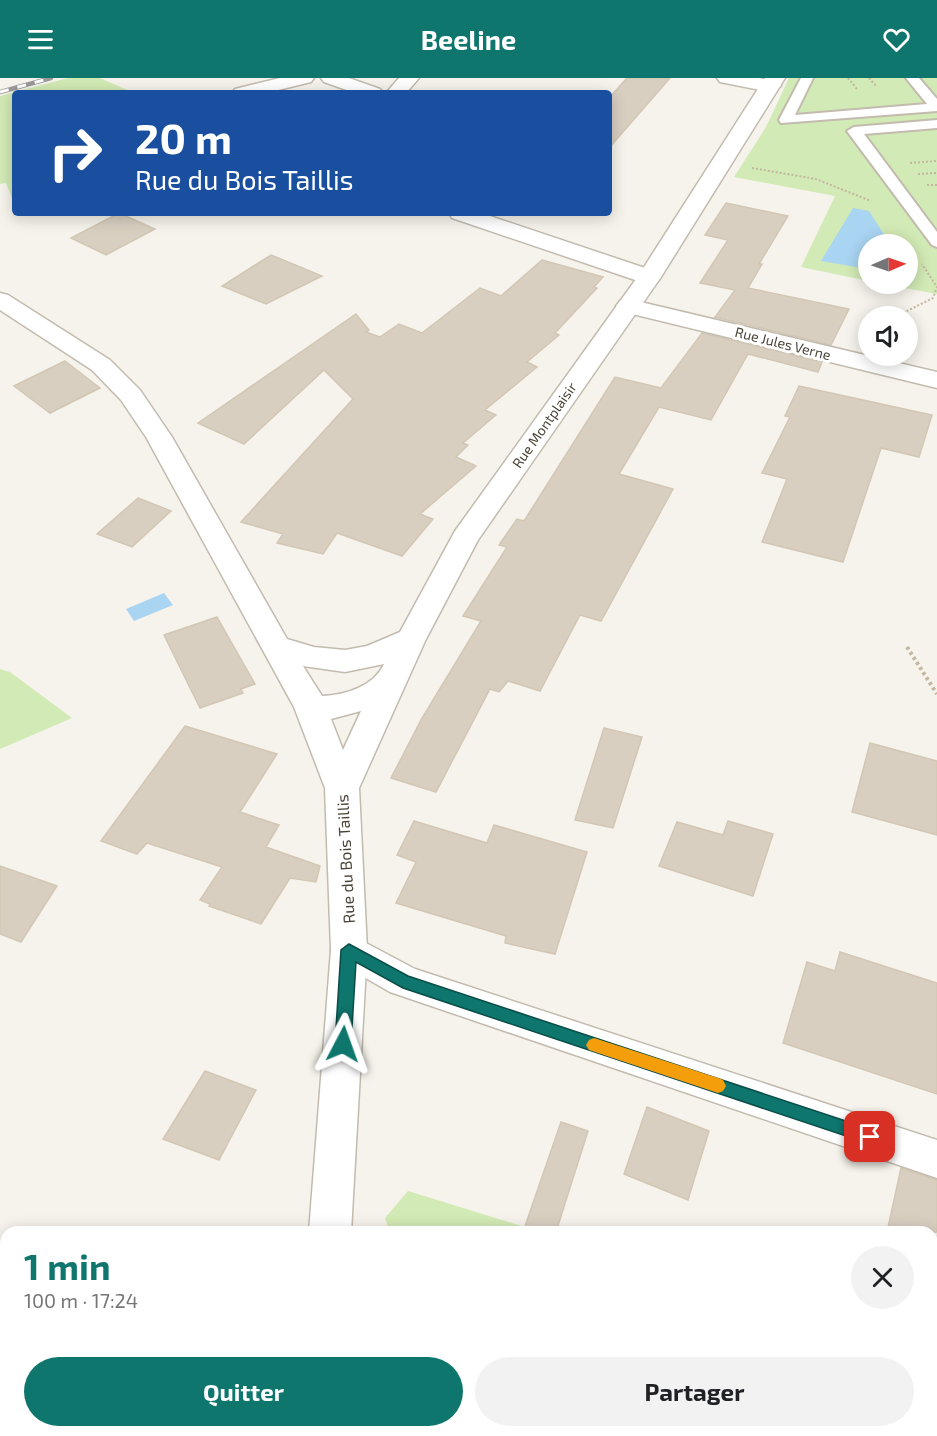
<!DOCTYPE html>
<html lang="fr">
<head>
<meta charset="utf-8">
<style>
  body { margin:0; font-family:"Exo 2",sans-serif; background:#f2f2f2; color:#202124; height:100vh; display:flex; flex-direction:column; font-size:22px; white-space:nowrap }
  * { box-sizing:border-box; margin:0 }
  p { font-size:20px; color:#757577 }
  .icon { flex:none; width:33px; height:33px; fill:none; stroke:currentColor; stroke-width:2; stroke-linecap:round; stroke-linejoin:round }
  .map { position:relative; flex:1; overflow:hidden }
  .details { position:absolute; left:0px; top:1148px; width:938px; height:212px; display:flex; flex-direction:column; background:#fff; border-radius:18px 18px 0 0; box-shadow:0 3px 15px #0003 }
  .details>* { flex:none }
  .hud { position:absolute; left:12px; top:12px; width:600px; height:126px; border-radius:6px; box-shadow:0 3px 15px #0003; background:#1a4fa0; color:#fff; overflow:hidden }
  .needle { width:39px; rotate:88deg }
  .tools { position:absolute; left:858px; top:156px; display:grid; gap:12px }
  .tools a { display:grid; place-items:center; width:60px; height:60px; border-radius:50%; background:#fff; box-shadow:0 3px 15px #0003; font-size:30px }
  .pin { position:absolute; display:grid; place-items:center; width:51px; height:51px; color:#fff; margin:-26px; border-radius:12px; box-shadow:0 3px 9px #0006 }
  .me { position:absolute; width:66px; margin:-33px; rotate:4deg; stroke-linejoin:round; filter:drop-shadow(0 0 4px #0008) }
  .turn { display:flex; align-items:center; gap:21px; height:126px; padding:0 24px; font-size:27px }
  .turn .icon { width:78px; height:78px; stroke-width:2.5 }
  .turn b { display:block; font-size:42px; line-height:51px }
  .round { display:grid; place-items:center; flex:none; width:63px; height:63px; border-radius:32px; background:#f2f2f2 }
  .summary { display:flex; align-items:center; justify-content:space-between; height:102px; padding:0 24px }
  h1 { font-size:36px; font-weight:700; line-height:45px; color:#0f766e }
  .primary-button { display:flex; gap:12px; margin-top:auto; padding:12px 24px }
  .primary-button a { flex:1; height:69px; border-radius:36px; background:#0f766e; color:#fff; font-size:24px; font-weight:700; line-height:69px; text-align:center }
  .primary-button a+a { background:#f2f2f2; color:#202124 }
  header { display:flex; justify-content:space-between; align-items:center; height:78px; padding:0 24px; background:#0f766e; color:#fff; font-size:27px; font-weight:700 }
  .map>svg:first-child { display:block }
  .green { fill:#d2eab5 }
  .water { fill:#a9d4f2 }
  .building { fill:#d8cfc1; stroke:#d3c7b4; stroke-width:1.5 }
  .lines { fill:none; stroke-linecap:round; stroke-linejoin:round }
  .service-casing { stroke:#c2bbae; stroke-width:4 }
  .minor-casing { stroke:#c2bbae; stroke-width:3 }
  .tertiary-casing { stroke:#c2bbae; stroke-width:3 }
  .path-far2 { stroke:#c4b79f; stroke-width:2; stroke-dasharray:2 2; stroke-linecap:butt }
  .path-far1 { stroke:#c4b79f; stroke-width:3; stroke-dasharray:2 2; stroke-linecap:butt }
  .path { stroke:#c4b79f; stroke-width:4; stroke-dasharray:3 3; stroke-linecap:butt }
  .service { fill:#fff; fill-rule:evenodd }
  .minor { fill:#fff; fill-rule:evenodd }
  .tertiary { fill:#fff; fill-rule:evenodd }
  .rail-casing { stroke:#9a9a9a; stroke-width:4.5 }
  .rail { stroke:#fff; stroke-width:3; stroke-dasharray:9; stroke-linecap:butt }
  .route { fill:#0f766e; stroke:#0a4d48; stroke-width:1.5 }
  .slow { fill:#f59e0b }
  .labels { text-anchor:middle; dominant-baseline:central; stroke-width:6; stroke-linejoin:round; paint-order:stroke }
  .far-street-label { font-size:14px; fill:#4b4439; stroke:#fff }
  .street-label { font-size:16px; fill:#4b4439; stroke:#fff }
</style>
</head>
<body>
<header><svg class="icon" aria-label="menu" viewBox="0 0 24 24"><path d="M4 6h16M4 12h16M4 18h16"/></svg>Beeline<svg class="icon" aria-label="heart" viewBox="0 0 24 24"><path d="M12 20l-8-8c-3-5 5-10 8-4 3-6 11-1 8 4z"/></svg></header>
<div class="map">
<svg width="937" height="1358" viewBox="0 0 937 1358">
  <rect width="100%" height="100%" fill="#f6f3ec"/>
  <path class="green" d="M 68,0 L 100,0 L 134,15 L 15,15 L 15,128 L 6,105 L 0,106 L 0,18 Z
    M 789,0 L 937,0 L 937,216 L 883,206 L 908,206 L 908,166 L 868,166 L 868,203 L 801,189 L 835,118 L 734,99 L 766,49 Z
    M 0,591 L 10,594 L 72,640 L 0,671 Z
    M 408,1113 L 538,1153 L 389,1153 L 385,1140 Z
    M 389,1353 L 640,1353 L 641,1358 L 391,1358 Z"/>
  <path class="water" d="M 853,130 L 869,133 L 890,166 L 868,166 L 868,191 L 821,183 Z
    M 164,515 L 173,527 L 134,543 L 126,531 Z"/>
  <path class="building" d="M 627,0 L 670,0 L 609,70 L 609,20 Z
    M 726,125 L 788,138 L 759,186 L 762,186 L 748,210 L 849,231 L 831,267 L 715,239 L 735,212 L 700,205 L 728,162 L 705,157 Z
    M 119,135 L 155,151 L 106,177 L 71,160 Z
    M 271,177 L 322,198 L 266,226 L 222,208 Z
    M 542,182 L 603,199 L 594,209 L 597,210 L 555,255 L 559,257 L 527,284 L 537,289 L 485,332 L 496,337 L 463,365 L 468,367 L 456,379 L 476,388 L 420,436 L 433,441 L 402,478 L 337,455 L 323,476 L 277,465 L 283,456 L 241,444 L 353,321 L 324,292 L 244,366 L 198,345 L 356,236 L 369,252 L 366,254 L 380,259 L 399,246 L 422,255 L 480,210 L 501,218 Z
    M 702,255 L 822,284 L 818,294 L 748,276 L 711,342 L 659,329 L 619,396 L 673,411 L 601,543 L 580,537 L 540,613 L 508,603 L 499,614 L 490,611 L 436,714 L 391,700 L 422,640 L 481,543 L 463,538 L 507,469 L 499,467 L 517,441 L 524,443 L 615,299 L 661,310 Z
    M 65,283 L 100,310 L 50,335 L 14,308 Z
    M 799,308 L 932,337 L 919,379 L 881,370 L 843,484 L 762,464 L 787,401 L 762,395 L 790,339 L 785,338 Z
    M 138,420 L 171,433 L 132,469 L 97,456 Z
    M 217,539 L 255,606 L 241,611 L 243,615 L 200,630 L 164,557 Z
    M 185,648 L 277,676 L 240,734 L 279,747 L 266,769 L 320,788 L 316,804 L 290,800 L 261,846 L 209,828 L 210,826 L 200,822 L 222,789 L 147,765 L 137,776 L 101,763 Z
    M 604,650 L 642,659 L 613,750 L 575,742 Z
    M 870,665 L 937,683 L 937,757 L 852,734 Z
    M 414,743 L 487,765 L 494,747 L 587,774 L 555,876 L 505,865 L 506,858 L 396,825 L 416,784 L 397,777 Z
    M 728,743 L 773,756 L 753,818 L 659,788 L 677,744 L 723,757 Z
    M 0,788 L 57,808 L 21,864 L 0,856 Z
    M 840,874 L 937,905 L 937,1016 L 783,965 L 807,884 L 835,893 Z
    M 205,993 L 256,1012 L 219,1082 L 163,1061 Z
    M 647,1029 L 709,1053 L 688,1122 L 624,1096 Z
    M 561,1044 L 588,1053 L 556,1154 L 523,1154 Z
    M 901,1090 L 937,1102 L 937,1154 L 887,1154 Z"/>
  <g class="lines">
    <g class="service-casing">
      <path id="service" d="M 801,0 L 813,0 L 795,37 L 927,26 L 906,0 L 919,0 L 937,21 L 937,33 L 781,45 L 779,42 Z
        M 937,42 L 937,50 L 864,56 L 937,154 L 937,169 L 932,167 L 847,53 L 854,49 Z"/>
    </g>
    <g class="minor-casing">
      <path id="minor" d="M 280,0 L 314,0 L 311,4 L 266,15 L 232,15 L 235,11 Z
        M 321,0 L 349,0 L 380,11 L 383,15 L 355,15 L 324,4 Z
        M 399,0 L 419,0 L 406,15 L 386,15 Z
        M 717,0 L 759,0 L 778,4 L 781,8 L 771,14 L 720,4 Z
        M 449,135 L 481,135 L 657,194 L 661,199 L 657,204 L 641,204 L 452,140 Z
        M 628,221 L 937,294 L 937,310 L 620,233 L 616,228 L 620,223 Z
        M 349,856 L 415,891 L 937,1062 L 937,1100 L 390,914 L 336,883 L 331,872 L 336,861 Z"/>
    </g>
    <g class="tertiary-casing">
      <path id="tertiary" d="M 765,0 L 785,0 L 661,199 L 478,462 L 426,561 L 359,710 L 367,872 L 351,1154 L 309,1154 L 331,872 L 325,710 L 294,629 L 146,359 L 121,322 L 92,292 L 0,232 L 0,215 L 8,217 L 110,282 L 140,312 L 172,359 L 287,561 L 314,569 L 345,572 L 367,568 L 400,554 L 455,453 L 639,197 ZM 384,586 C 374,608 346,617 322,618 L 303,588 L 345,594 ZM 361,633 L 343,672 L 331,641 Z
        M 294,1353 L 340,1353 L 340,1358 L 294,1358 Z"/>
    </g>
    <path class="path-far2" d="M 848,0 L 857,11
      M 869,0 L 877,9
      M 910,85 L 937,83
      M 752,90 L 816,101 L 871,123
      M 918,96 L 937,95
      M 927,107 L 937,107
      M 903,235 L 933,220 L 937,209 L 922,186"/>
    <path class="path-far1" d="M 897,238 L 906,234"/>
    <path class="path" d="M 907,569 L 937,616"/>
    <use href="#service" class="service"/>
    <use href="#minor" class="minor"/>
    <use href="#tertiary" class="tertiary"/>
    <g class="rail-casing">
      <path id="rail" d="M 0,14 L 51,0"/>
    </g>
    <use href="#rail" class="rail"/>
  </g>
  <path class="route" d="M 349,866 L 408,898 L 870,1051 L 876,1053 L 879,1059 L 876,1064 L 870,1066 L 403,910 L 356,884 L 351,966 L 348,971 L 343,973 L 337,971 L 335,966 L 341,872 Z"/>
  <path class="slow" d="M 594,960 L 718,1000 L 723,1002 L 726,1008 L 723,1013 L 718,1015 L 589,972 L 586,967 L 589,962 Z"/>
  <g class="labels">
    <g class="far-street-label">
      <text transform="translate(783 265) rotate(14)">Rue Jules Verne</text>
      <text transform="translate(544 347) rotate(-55)">Rue Montplaisir</text>
    </g>
    <g class="street-label">
      <text transform="translate(345 781) rotate(-93)">Rue du Bois Taillis</text>
    </g>
  </g>
</svg>
<div class="tools">
<a><svg class="needle" viewBox="-14 -14 28 28"><path d="M0-13l5 13h-10z" fill="#e53935"/><path d="M0 13l5-13h-10z" fill="#757577"/></svg></a>
<a><svg class="icon" aria-label="sound" viewBox="0 0 24 24"><path d="M4 9h4l5-4v14l-5-4H4zM17 9q2 3 0 6"/></svg></a>
</div>
<div class="pin" style="left:870px;top:1059px;background:#d93025"><svg class="icon" aria-label="arrive" viewBox="0 0 24 24"><path d="M6 21V4h12l-3 4 3 4H6"/></svg></div>
<svg class="me" style="left:343px;top:966px" viewBox="-20 -20 40 40"><path d="M0-17L14 15 0 8-14 15z" fill="#0f766e" stroke="#fff" stroke-width="4"/></svg>
<div class="hud">
<div class="turn"><svg class="icon" aria-label="right" viewBox="0 0 24 24"><path d="M7 20v-9h11M14 6l5 5-5 5"/></svg><div><b>20 m</b>Rue du Bois Taillis</div></div>
</div>
<section class="details">
<div class="summary"><div><h1>1 min</h1><p>100 m · 17:24</p></div><a class="round"><svg class="icon" aria-label="close" viewBox="0 0 24 24"><path d="M6 6l12 12M18 6L6 18"/></svg></a></div>
<div class="primary-button"><a>Quitter</a><a>Partager</a></div>
</section>
</div>
</body>
</html>
